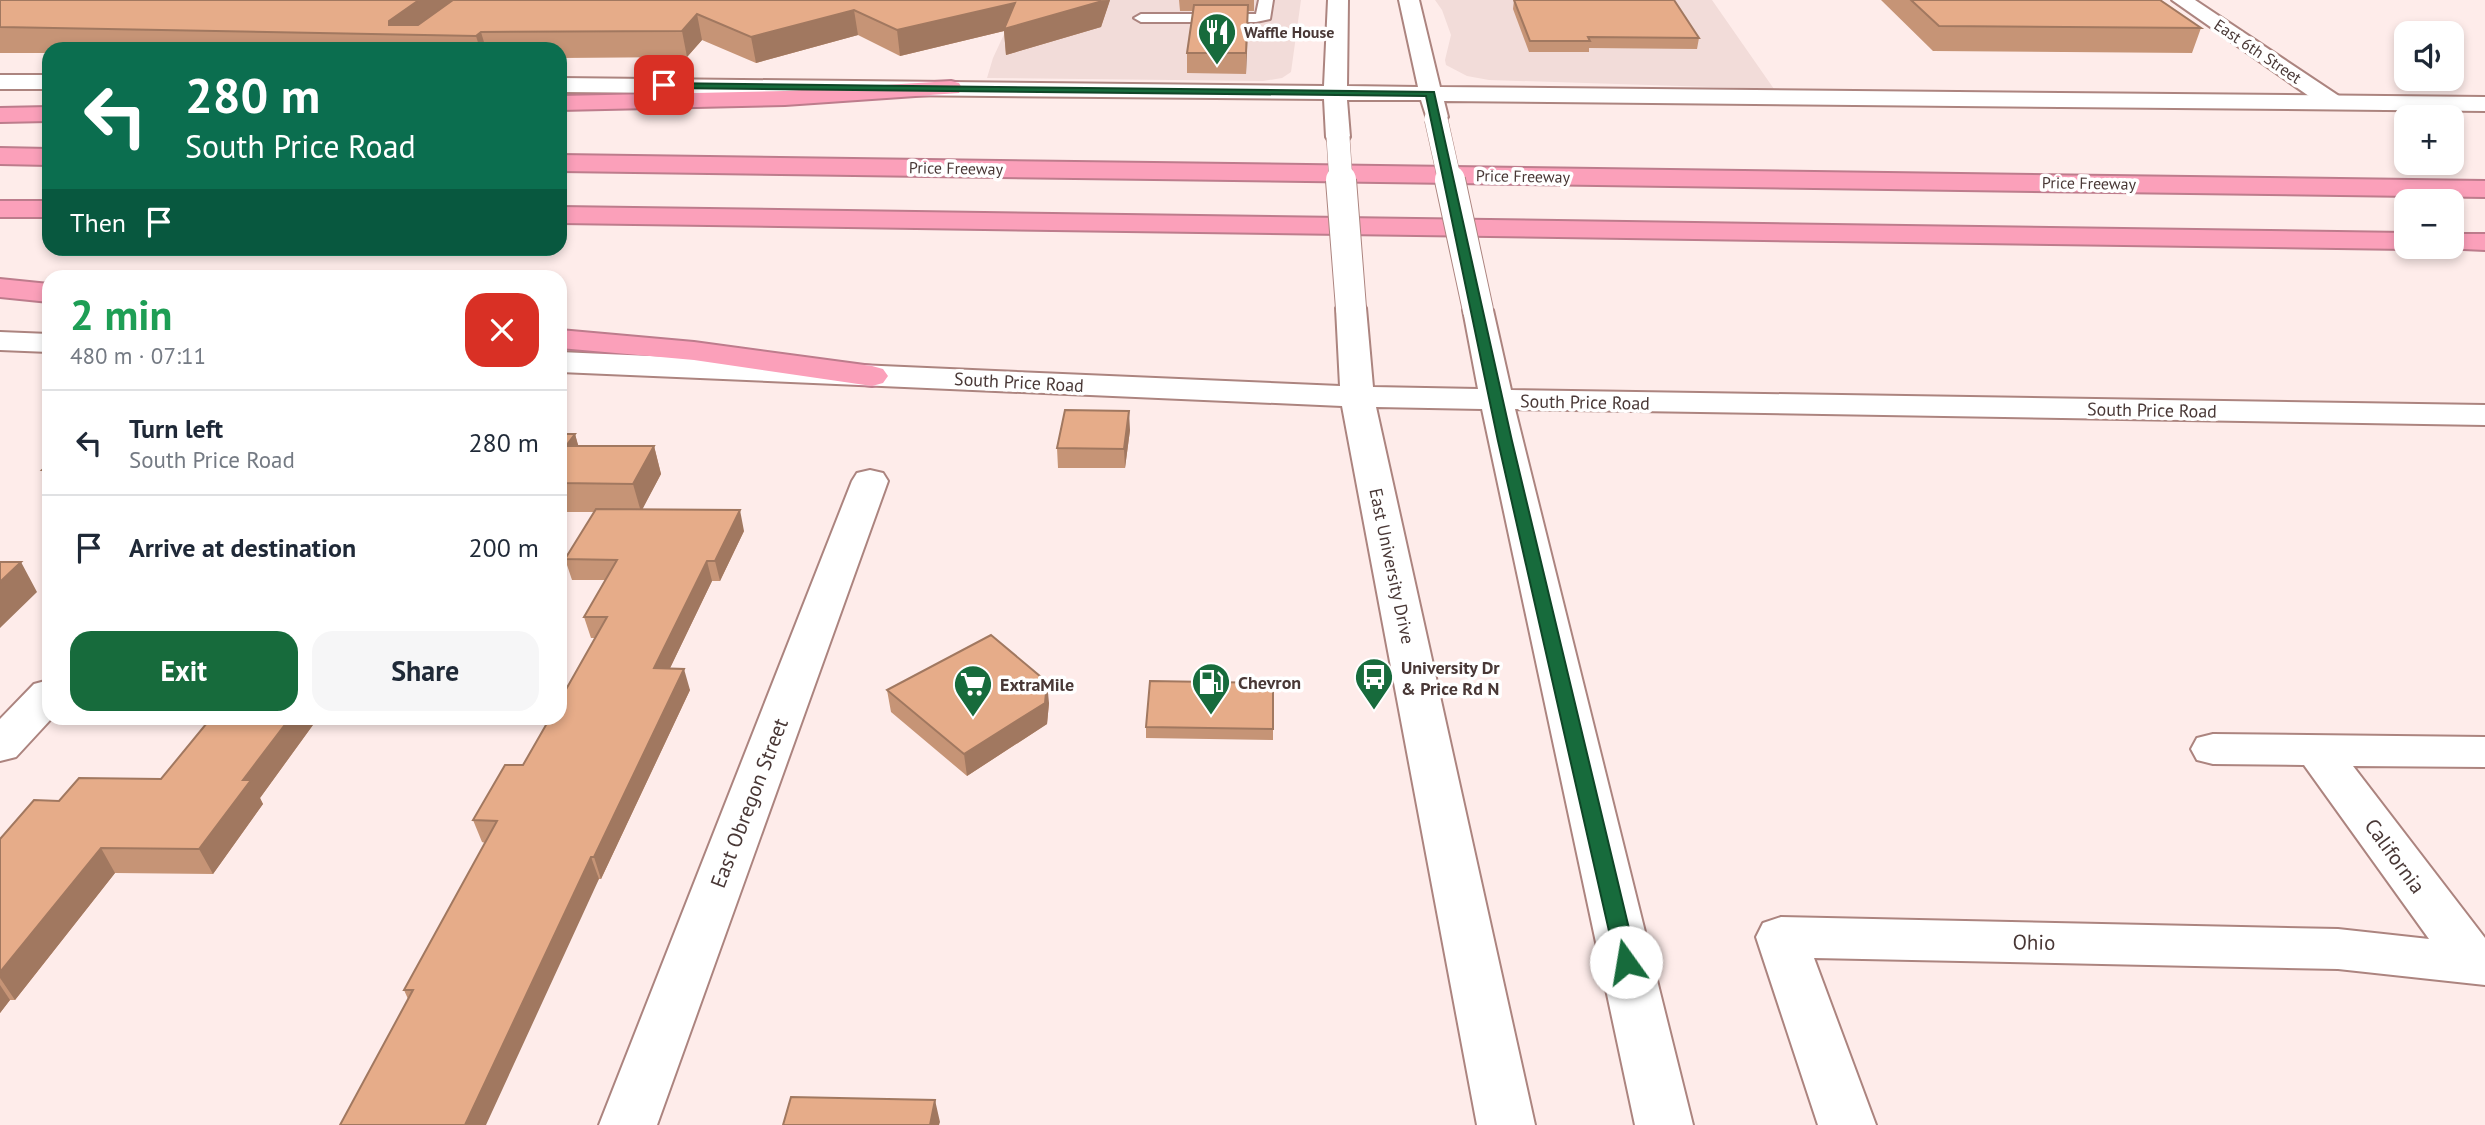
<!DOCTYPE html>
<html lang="en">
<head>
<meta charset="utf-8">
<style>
  body { margin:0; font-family:"PT Sans",sans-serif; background:#f6f6f7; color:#1f2937; height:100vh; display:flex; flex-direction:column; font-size:26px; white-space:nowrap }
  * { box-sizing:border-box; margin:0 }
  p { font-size:23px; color:#747a83 }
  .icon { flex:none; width:38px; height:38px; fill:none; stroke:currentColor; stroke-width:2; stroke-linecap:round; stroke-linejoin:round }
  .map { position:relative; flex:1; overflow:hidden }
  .side { position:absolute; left:42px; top:270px; width:525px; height:455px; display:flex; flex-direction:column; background:#fff; border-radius:21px; box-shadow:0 4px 10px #0003 }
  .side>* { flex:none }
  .guide { position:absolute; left:42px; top:42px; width:525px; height:214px; border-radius:21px; box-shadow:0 4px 10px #0003; background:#0b6e4f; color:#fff; overflow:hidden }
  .controls { position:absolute; left:2394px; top:21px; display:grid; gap:14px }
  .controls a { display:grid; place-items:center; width:70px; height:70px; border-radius:14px; background:#fff; box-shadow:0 4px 10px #0003; font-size:35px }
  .pin { position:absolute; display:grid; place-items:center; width:60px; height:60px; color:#fff; margin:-30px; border-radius:14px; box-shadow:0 4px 10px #0006 }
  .me { position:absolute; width:77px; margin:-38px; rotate:347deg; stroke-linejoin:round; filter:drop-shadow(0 0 5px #0008) }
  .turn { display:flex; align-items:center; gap:24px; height:147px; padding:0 28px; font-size:32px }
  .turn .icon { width:91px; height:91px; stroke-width:2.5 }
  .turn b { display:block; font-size:49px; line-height:60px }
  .then { display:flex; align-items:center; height:66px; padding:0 28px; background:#0003; gap:14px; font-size:26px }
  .round { display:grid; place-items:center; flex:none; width:74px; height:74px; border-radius:21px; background:#f6f6f7 }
  .overview { display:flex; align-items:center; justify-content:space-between; height:119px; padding:0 28px }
  h1 { font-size:42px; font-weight:800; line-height:52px; color:#1e9e55 }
  .primary-button { display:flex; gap:14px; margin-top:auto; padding:14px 28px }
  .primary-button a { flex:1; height:80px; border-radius:21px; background:#176b3c; color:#fff; font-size:28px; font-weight:800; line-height:80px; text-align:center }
  .primary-button a+a { background:#f6f6f7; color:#1f2937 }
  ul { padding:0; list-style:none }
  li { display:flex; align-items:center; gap:21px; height:105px; padding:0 28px; border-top:2px solid #e0e1e3 }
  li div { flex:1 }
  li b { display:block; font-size:26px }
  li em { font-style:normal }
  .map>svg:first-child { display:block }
  .built { fill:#f2dcd9 }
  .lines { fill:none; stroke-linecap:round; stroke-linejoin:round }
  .service-casing { stroke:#ac847f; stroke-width:4 }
  .minor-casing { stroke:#ac847f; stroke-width:4 }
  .secondary-casing { stroke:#ac847f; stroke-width:4 }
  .motorway-casing { stroke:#bd7c8c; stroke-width:4 }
  .service { fill:#fff; fill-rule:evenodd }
  .minor { fill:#fff; fill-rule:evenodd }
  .secondary { fill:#fff; fill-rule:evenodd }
  .motorway { fill:#fba0ba; fill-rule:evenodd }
  .secondary-bridge-far1-casing { stroke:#ac847f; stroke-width:24; stroke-linecap:butt }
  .secondary-bridge-casing { stroke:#ac847f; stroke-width:32; stroke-linecap:butt }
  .secondary-bridge-far1 { stroke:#fff; stroke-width:23 }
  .secondary-bridge { stroke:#fff; stroke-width:30 }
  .wall { fill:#c69476 }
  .shaded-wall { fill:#a17860 }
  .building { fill:#e6ac89; stroke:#a17860; stroke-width:2 }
  .route { fill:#176b3c; stroke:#0f4627; stroke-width:2 }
  .labels { text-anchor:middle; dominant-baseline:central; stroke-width:7; stroke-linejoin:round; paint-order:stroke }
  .far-poi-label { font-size:16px; font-weight:bold; fill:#493836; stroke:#fff; text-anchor:start }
  .far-street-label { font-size:16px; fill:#493836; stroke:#fff }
  .street-label { font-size:18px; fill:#493836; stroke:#fff }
  .poi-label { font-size:18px; font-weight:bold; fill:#493836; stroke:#fff; text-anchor:start }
  .near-street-label { font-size:21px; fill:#493836; stroke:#fff }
</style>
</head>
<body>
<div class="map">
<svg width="2485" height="1125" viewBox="0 0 2485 1125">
  <rect width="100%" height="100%" fill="#feecea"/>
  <path class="built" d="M 1020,0 L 1301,0 L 1291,72 L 1282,78 L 1263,81 L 987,78 L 993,58 Z
    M 1435,0 L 1712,0 L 1774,89 L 1489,80 L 1467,76 L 1446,65 L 1445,60 L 1451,35 L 1442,10 Z"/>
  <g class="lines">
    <g class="service-casing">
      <path id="service" d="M 1259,0 L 1273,0 L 1270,19 L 1256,22 L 1141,22 L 1134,18 L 1141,14 L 1256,14 Z"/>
    </g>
    <g class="minor-casing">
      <path id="minor" d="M 2172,0 L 2195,0 L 2342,98 L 2346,103 L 2342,108 L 2326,108 Z
        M 870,470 L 883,473 L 888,481 L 657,1125 L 599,1125 L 852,481 L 857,473 Z
        M 49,680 L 49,718 L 52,718 L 16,757 L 0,761 L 0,719 L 34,684 Z
        M 2213,734 L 2485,737 L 2485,767 L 2353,766 L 2485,938 L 2485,985 L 2338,969 L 1814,958 L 1876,1125 L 1818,1125 L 1756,937 L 1763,923 L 1781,917 L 2338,929 L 2429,939 L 2304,765 L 2213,764 L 2197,760 L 2191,749 L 2197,738 Z"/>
    </g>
    <g class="secondary-casing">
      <path id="secondary" d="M 1328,0 L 1348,0 L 1347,86 L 1418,87 L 1399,0 L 1419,0 L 1440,87 L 2485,97 L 2485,111 L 1444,101 L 1448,117 L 1444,122 L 1428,122 L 1421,100 L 1347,100 L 1350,137 L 1347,142 L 1338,144 L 1329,142 L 1326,137 L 1324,99 L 560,92 L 560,78 L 1324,86 Z
        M 0,75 L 49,75 L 49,89 L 0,89 Z
        M 1351,299 L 1362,302 L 1366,308 L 1373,387 L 1478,389 L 1463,310 L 1467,304 L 1478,301 L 1489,304 L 1493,310 L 1511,390 L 2485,405 L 2485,425 L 1515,409 L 1693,1125 L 1635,1125 L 1482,409 L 1376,407 L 1535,1125 L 1477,1125 L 1342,406 L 560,372 L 560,352 L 1340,386 L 1336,308 L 1340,302 Z
        M 0,332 L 49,334 L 49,352 L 0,350 Z"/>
    </g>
    <g class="motorway-casing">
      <path id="motorway" d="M 951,81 L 959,83 L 962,88 L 959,93 L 785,105 L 560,110 L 560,96 L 785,91 Z
        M 49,107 L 49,121 L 0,122 L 0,108 Z
        M 0,148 L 49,149 L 49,165 L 0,164 Z
        M 560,155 L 2485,181 L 2485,197 L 560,171 Z
        M 0,201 L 49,201 L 49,217 L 0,217 Z
        M 560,207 L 2406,233 L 2406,247 L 2416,247 L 2406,249 L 560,223 Z
        M 2452,234 L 2485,234 L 2485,250 L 2442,248 L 2452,247 Z
        M 0,279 L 49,284 L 49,302 L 0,297 Z
        M 560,330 L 694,342 L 872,366 L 883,369 L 888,376 L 883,383 L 872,386 L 694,360 L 560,348 Z"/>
    </g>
    <use href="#service" class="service"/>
    <use href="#minor" class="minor"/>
    <use href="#secondary" class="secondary"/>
    <use href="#motorway" class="motorway"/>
    <g class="secondary-bridge-far1-casing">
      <path id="secondary-bridge-far1" d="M 1436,119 L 1450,182
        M 1338,137 L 1341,182"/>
    </g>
    <g class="secondary-bridge-casing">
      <path id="secondary-bridge" d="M 1341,180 L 1351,308
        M 1450,180 L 1478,310"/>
    </g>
    <use href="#secondary-bridge-far1" class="secondary-bridge-far1"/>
    <use href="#secondary-bridge" class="secondary-bridge"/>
  </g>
  <path class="wall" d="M 0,0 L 1110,0 L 1101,27 L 1006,55 L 1004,31 L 900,56 L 858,35 L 756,63 L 702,40 L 687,57 L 560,58 L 560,49 L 49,49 L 49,53 L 0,53 Z
    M 1179,0 L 1254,0 L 1254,11 L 1248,11 L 1246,74 L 1187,73 L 1187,53 L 1193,11 L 1180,11 Z
    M 1514,0 L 1674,0 L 1699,38 L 1697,49 L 1589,48 L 1589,52 L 1529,52 L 1513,9 Z
    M 1881,0 L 2160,0 L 2201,28 L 2192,53 L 1933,51 Z
    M 1130,430 L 1125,468 L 1058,468 L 1057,448 Z
    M 560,434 L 575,434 L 578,446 L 654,446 L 661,474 L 642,509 L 744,531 L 720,581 L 712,581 L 670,668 L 690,690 L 601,879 L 599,879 L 408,999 L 404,990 L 485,843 L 482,842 L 473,820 L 523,765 L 595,638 L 591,638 L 584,617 L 605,580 L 572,580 L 565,559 L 594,512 L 560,512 Z
    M 49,464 L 49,484 L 42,470 Z
    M 1273,683 L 1273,740 L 1146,738 L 1146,727 Z
    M 887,690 L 1049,703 L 1047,724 L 967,776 L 891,712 Z
    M 206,718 L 318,718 L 260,798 L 263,804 L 213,874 L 115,873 L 15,1000 L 10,1000 L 0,1013 L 0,839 L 59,801 L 161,779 L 208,721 Z"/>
  <path class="shaded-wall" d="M 420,0 L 461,0 L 414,35 L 389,25 L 389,21 Z
    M 1110,0 L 1101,27 L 1006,55 L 1004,31 L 900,56 L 897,30 L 1015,3 Z
    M 1248,5 L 1248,25 L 1246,74 L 1246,53 Z
    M 854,10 L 858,35 L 756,63 L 751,37 Z
    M 697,14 L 702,40 L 687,57 L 682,31 Z
    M 481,32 L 486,49 L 480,49 L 476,36 Z
    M 1129,411 L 1130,430 L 1125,468 L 1124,449 Z
    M 575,434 L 583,462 L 566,446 Z
    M 654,446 L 661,474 L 641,512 L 633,484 Z
    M 740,510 L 744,531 L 720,581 L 715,561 Z
    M 707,561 L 712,581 L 660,689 L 654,668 Z
    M 21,562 L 37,592 L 0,628 L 0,582 Z
    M 684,669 L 690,690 L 601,879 L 594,857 Z
    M 1047,682 L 1049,703 L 1047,724 L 967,776 L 964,754 Z
    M 290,718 L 318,718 L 260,798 L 263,804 L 213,874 L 199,849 L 243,780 Z
    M 101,848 L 115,873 L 15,1000 L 0,978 L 0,972 Z
    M 591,857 L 599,879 L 486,1125 L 465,1125 Z
    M 0,985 L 10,1000 L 0,1013 Z
    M 935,1100 L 940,1122 L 939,1125 L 930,1125 Z"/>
  <path class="building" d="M 0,0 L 419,0 L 389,21 L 389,25 L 418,25 L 453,0 L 1100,0 L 1099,2 L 1004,29 L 1015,3 L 897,30 L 854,10 L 751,37 L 697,14 L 682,31 L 481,32 L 476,36 L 0,27 Z
    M 1514,0 L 1674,0 L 1699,38 L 1588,37 L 1590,41 L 1530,41 Z
    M 1911,0 L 2160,0 L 2201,28 L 1939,26 Z
    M 1194,5 L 1248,5 L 1246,53 L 1187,53 Z
    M 1065,410 L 1129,411 L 1124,449 L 1057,448 Z
    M 560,434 L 575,434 L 566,446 L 654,446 L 633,484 L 560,483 Z
    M 49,464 L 49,471 L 42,470 Z
    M 596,509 L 740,510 L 715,561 L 707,561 L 654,668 L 684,669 L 594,857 L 591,857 L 465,1125 L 340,1125 L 413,990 L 404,990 L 497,821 L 473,820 L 505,765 L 523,765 L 550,718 L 560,718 L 560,700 L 607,617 L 584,617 L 617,560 L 565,559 Z
    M 0,562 L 21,562 L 0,582 Z
    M 991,635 L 1047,682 L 1045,703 L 964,754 L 887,690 Z
    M 1150,681 L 1273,683 L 1273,729 L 1146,727 Z
    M 211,718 L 290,718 L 243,780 L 251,780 L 199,849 L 101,848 L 0,972 L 0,839 L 34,800 L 59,801 L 79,778 L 161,779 Z
    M 791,1097 L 935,1100 L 930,1125 L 783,1125 Z"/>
  <path class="route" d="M 660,83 L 1434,92 L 1512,441 L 1637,962 L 1634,968 L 1626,970 L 1619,968 L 1616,962 L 1498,441 L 1426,96 L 664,88 L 660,87 Z"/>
  <defs>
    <g id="restaurant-pin" transform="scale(2.0125)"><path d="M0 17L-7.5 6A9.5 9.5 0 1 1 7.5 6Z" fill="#176b3c" stroke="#fff"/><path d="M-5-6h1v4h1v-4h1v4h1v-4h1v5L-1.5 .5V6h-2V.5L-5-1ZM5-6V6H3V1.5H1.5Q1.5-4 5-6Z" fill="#fff"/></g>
    <g id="bus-pin" transform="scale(2.0125)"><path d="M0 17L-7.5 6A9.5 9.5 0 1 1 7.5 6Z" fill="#176b3c" stroke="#fff"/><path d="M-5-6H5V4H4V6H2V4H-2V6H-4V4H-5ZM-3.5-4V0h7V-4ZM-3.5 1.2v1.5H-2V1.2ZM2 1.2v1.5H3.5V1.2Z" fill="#fff"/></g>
    <g id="fuel-pin" transform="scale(2.0125)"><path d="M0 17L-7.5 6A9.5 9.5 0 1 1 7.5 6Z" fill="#176b3c" stroke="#fff"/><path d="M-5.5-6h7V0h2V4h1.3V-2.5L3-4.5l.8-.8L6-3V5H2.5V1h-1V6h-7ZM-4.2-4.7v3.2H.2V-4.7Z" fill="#fff"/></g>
    <g id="supermarket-pin" transform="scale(2.0125)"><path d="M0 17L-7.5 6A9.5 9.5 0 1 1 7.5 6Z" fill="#176b3c" stroke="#fff"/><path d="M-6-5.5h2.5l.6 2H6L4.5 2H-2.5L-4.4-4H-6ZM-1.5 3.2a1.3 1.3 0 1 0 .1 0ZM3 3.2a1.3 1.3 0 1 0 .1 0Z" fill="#fff"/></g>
  </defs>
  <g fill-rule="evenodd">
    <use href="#restaurant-pin" x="1217" y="32"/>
    <use href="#bus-pin" x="1374" y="677"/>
    <use href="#fuel-pin" x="1211" y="682"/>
    <use href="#supermarket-pin" x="973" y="684"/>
  </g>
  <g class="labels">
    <g class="far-poi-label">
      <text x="1244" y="32">Waffle House</text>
    </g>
    <g class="far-street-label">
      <text transform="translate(2258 51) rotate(34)">East 6th Street</text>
      <text transform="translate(956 168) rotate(1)">Price Freeway</text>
      <text transform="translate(1523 176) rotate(1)">Price Freeway</text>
      <text transform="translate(2089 183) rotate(1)">Price Freeway</text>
    </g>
    <g class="street-label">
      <text transform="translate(1019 382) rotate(3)">South Price Road</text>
      <text transform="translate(1585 402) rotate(1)">South Price Road</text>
      <text transform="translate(2152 410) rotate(1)">South Price Road</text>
      <text transform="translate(1392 566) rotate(78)">East University Drive</text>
    </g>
    <g class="poi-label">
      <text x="1401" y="667">University Dr<tspan x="1401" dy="21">&amp; Price Rd N</tspan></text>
      <text x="1238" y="682">Chevron</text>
      <text x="1000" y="684">ExtraMile</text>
    </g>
    <g class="near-street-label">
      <text transform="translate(749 803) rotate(-69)">East Obregon Street</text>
      <text transform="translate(2395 856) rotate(54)">California</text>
      <text transform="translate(2034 942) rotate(1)">Ohio</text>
    </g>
  </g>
</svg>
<div class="controls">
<a><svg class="icon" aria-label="sound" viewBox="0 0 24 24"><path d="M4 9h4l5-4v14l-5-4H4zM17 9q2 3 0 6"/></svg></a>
<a>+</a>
<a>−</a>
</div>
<div class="pin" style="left:664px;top:85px;background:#d93025"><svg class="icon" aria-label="arrive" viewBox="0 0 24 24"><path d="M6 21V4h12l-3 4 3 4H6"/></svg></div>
<svg class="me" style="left:1626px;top:962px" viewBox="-20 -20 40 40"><circle r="19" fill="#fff"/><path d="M0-13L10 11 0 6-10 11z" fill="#176b3c"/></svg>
<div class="guide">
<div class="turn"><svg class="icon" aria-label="left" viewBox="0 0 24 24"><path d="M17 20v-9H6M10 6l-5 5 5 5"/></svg><div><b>280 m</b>South Price Road</div></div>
<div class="then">Then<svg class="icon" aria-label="arrive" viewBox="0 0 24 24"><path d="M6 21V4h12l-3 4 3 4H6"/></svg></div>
</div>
<section class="side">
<div class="overview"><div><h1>2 min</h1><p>480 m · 07:11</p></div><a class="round" style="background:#d93025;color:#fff"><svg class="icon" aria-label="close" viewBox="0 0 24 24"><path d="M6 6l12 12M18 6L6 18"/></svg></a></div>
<ul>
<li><svg class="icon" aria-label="left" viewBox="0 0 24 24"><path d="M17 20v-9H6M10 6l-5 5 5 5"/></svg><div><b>Turn left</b><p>South Price Road</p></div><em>280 m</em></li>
<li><svg class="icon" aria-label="arrive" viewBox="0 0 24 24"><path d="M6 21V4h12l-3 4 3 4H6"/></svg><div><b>Arrive at destination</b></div><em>200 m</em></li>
</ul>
<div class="primary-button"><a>Exit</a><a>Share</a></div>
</section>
</div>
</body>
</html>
